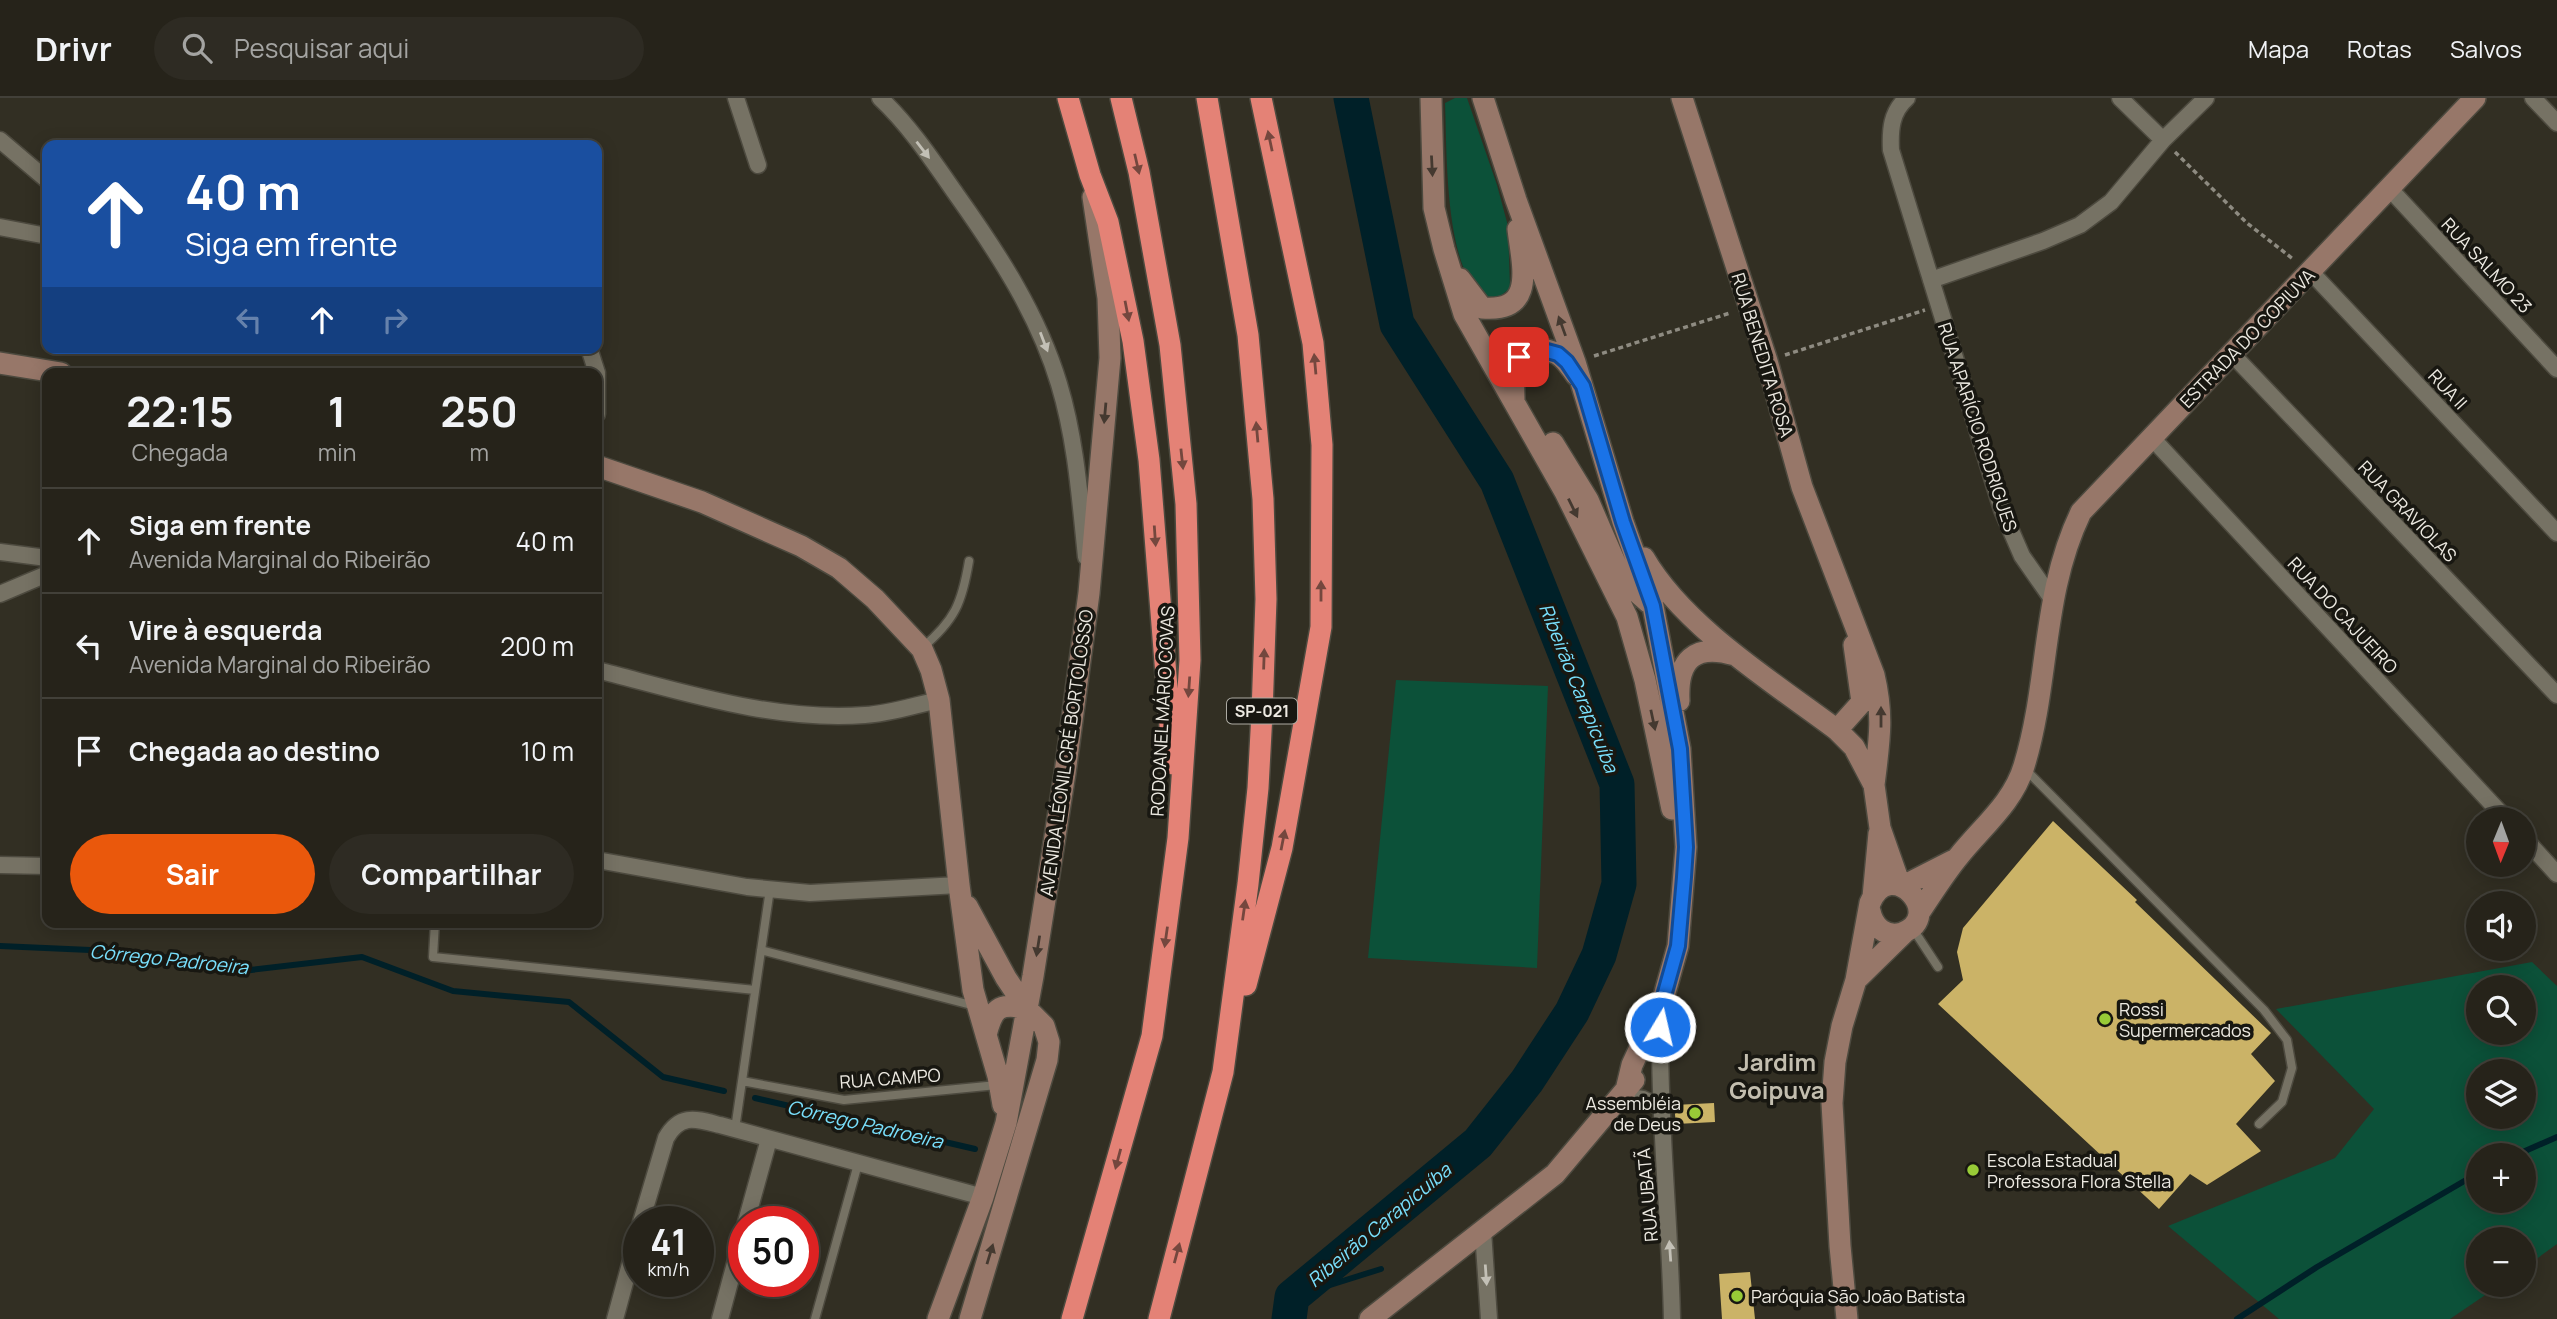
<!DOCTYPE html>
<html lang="pt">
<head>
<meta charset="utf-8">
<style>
  body { margin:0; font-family:Manrope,sans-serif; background:#2e2b23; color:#f1f3f6; height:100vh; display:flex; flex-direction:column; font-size:26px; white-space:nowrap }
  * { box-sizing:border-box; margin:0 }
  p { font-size:23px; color:#a4a4a2 }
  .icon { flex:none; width:38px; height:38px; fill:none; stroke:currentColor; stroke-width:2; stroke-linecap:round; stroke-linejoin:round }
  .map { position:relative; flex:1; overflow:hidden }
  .details { position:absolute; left:42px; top:270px; width:560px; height:560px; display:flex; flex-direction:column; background:#26231a; border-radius:14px; box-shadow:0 4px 18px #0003,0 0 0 2px #424039 }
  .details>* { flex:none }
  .banner { position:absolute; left:42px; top:42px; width:560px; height:214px; border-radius:14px; box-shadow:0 4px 18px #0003,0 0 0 2px #424039; background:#1a4fa0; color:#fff; overflow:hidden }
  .needle { width:46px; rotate:181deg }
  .buttons { position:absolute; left:2466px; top:709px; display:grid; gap:14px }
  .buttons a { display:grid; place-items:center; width:70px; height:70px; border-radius:50%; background:#26231a; box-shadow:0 4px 18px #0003,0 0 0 2px #424039; font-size:35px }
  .speed { position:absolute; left:623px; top:1108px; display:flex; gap:14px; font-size:35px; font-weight:700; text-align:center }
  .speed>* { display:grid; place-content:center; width:91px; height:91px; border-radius:50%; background:#26231a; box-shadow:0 4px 18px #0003,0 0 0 2px #424039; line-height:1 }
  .speed small { font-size:18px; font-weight:400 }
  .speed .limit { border:10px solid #d22; background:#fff; color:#111 }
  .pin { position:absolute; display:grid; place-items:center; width:60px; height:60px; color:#fff; margin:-30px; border-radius:14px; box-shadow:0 4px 10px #0006 }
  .me { position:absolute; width:77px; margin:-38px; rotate:9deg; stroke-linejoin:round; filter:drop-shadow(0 0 5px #0008) }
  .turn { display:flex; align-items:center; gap:24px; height:147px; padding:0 28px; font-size:32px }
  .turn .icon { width:91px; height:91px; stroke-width:2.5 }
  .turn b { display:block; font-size:49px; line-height:60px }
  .lanes { display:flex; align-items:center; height:66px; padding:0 28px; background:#0003; justify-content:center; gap:35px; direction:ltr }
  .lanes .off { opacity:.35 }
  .eta { display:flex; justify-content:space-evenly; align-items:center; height:119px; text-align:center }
  .eta b { font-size:42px; font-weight:700; line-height:49px }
  .button { display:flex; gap:14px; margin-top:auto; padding:14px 28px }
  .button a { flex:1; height:80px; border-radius:42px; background:#ea580c; color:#fff; font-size:28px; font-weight:700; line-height:80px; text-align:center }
  .button a+a { background:#2e2b23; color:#f1f3f6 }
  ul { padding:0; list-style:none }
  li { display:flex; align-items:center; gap:21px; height:105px; padding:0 28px; border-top:2px solid #424039 }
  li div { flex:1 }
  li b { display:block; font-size:26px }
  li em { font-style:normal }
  header { display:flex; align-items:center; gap:42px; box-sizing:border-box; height:98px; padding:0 35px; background:#26231a; border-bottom:2px solid #424039 }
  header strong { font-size:33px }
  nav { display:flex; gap:38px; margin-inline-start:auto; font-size:24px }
  .search { width:490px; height:63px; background:#2e2b23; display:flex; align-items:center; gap:18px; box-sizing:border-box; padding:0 24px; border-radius:38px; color:#a4a4a2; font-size:26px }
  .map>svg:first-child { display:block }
  .green { fill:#0c5139; fill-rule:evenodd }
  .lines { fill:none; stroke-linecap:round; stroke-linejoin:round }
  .stream { stroke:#002028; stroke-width:6 }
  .river { stroke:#002028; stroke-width:35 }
  .building { fill:#cbb367 }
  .lane-casing { stroke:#4d4a3f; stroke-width:11 }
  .street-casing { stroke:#4d4a3f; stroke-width:19 }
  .secondary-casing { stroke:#4d4a3f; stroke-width:24 }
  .highway-casing { stroke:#4d4a3f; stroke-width:24 }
  .path { stroke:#8e8b81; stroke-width:3.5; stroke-dasharray:5 3.5; stroke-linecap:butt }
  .lane { stroke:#767264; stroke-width:8 }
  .street { stroke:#767264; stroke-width:16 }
  .secondary { stroke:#977769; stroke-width:21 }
  .highway { stroke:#e48276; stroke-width:21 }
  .oneway { fill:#74473e }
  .oneway2 { fill:#c3c0b6 }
  .oneway3 { fill:#443930 }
  .route-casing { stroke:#114b97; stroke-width:18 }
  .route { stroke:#1a73e8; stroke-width:12 }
  .poi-dot { fill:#98cb37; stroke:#181711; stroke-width:2.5 }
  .labels { text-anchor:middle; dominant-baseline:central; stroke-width:7; stroke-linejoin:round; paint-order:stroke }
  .shield { fill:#181711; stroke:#adaba3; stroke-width:2 }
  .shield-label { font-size:16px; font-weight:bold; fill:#edeae2 }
  .street-label { font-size:18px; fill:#edeae2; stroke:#181711 }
  .poi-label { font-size:18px; fill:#edeae2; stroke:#181711; text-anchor:start }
  .water-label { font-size:19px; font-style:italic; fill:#79e0fd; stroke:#181711 }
  .district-label { font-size:24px; font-weight:bold; fill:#c3beaf; stroke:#181711 }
</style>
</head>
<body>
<header>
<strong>Drivr</strong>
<div class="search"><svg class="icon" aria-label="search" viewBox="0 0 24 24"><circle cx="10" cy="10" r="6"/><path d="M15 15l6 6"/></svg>Pesquisar aqui</div>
<nav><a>Mapa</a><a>Rotas</a><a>Salvos</a></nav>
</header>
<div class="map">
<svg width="2557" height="1221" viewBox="0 0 2557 1221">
  <rect width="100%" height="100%" fill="#322f23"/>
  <path class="green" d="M 1455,0 L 1467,0 L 1497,87 L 1508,128 L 1510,190 L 1497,201 C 1492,200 1486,199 1482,196 C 1444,170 1447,48 1445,5 Z
    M 1396,582 L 1548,588 L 1537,870 L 1368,860 Z
    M 2532,864 L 2557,888 L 2557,1146 L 2524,1170 L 2524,1141 L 2478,1141 L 2478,1186 L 2500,1187 L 2450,1221 L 2279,1221 L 2168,1128 L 2335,1060 L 2374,1011 L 2276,911 ZM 2478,889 L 2524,889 L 2524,934 L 2478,934 ZM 2478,973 L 2524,973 L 2524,1018 L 2478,1018 ZM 2478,1057 L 2524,1057 L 2524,1102 L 2478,1102 Z"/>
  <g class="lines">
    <path class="stream" d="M 0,848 L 135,854 L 242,873 L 362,859 L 453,893 L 569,904 L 663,979 L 724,993
      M 755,1000 L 975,1051
      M 2516,1057 L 2557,1039
      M 1292,1199 L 1381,1171
      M 2237,1221 L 2317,1169 L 2478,1075"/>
    <path class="river" d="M 1289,1221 L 1292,1199 L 1478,1045 L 1527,983 L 1572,914 L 1599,857 L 1619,786 L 1617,686 L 1497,383 L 1397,226 L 1351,0"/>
  </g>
  <path class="building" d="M 2053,723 L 2137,802 L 2135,804 L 2271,935 L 2251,956 L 2275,983 L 2236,1026 L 2261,1053 L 2207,1087 L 2190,1076 L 2159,1111 L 1938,906 L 1963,882 L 1957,854 L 1963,830 Z
    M 1714,1005 L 1715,1024 L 1676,1026 L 1674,1007 Z
    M 1750,1174 L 1755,1221 L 1722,1221 L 1719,1176 Z"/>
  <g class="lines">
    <g class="lane-casing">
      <path id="lane" d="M 922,550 C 955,522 962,505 969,463
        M 2026,672 L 2264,912 L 2287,942 L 2292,970 L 2282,1004 L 2259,1026
        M 435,824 L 433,859 L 755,892
        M 1913,831 L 1938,869
        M 761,852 L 975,908
        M 742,983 L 844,1002 L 997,987
        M 735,1031 L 770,791
        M 815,1221 L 858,1066"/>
    </g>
    <g class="street-casing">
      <path id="street" d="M 736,0 L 758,67
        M 880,0 C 909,27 933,63 956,96 C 998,155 1038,216 1059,286 C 1076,342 1080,401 1086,459
        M 1907,0 C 1891,14 1890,32 1891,52 L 2002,412 L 2022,458 L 2052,501
        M 2120,0 L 2163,42
        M 2533,0 L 2557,25
        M 0,42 L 47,82
        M 2389,90 L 2557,271
        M 0,129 L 47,138
        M 2311,174 L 2557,435
        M 1931,182 L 2043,143 L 2080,127 L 2111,104 L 2163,42 L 2206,0
        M 589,250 L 597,275
        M 2231,255 L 2557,597
        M 597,276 L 597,316
        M 2152,340 L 2506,721
        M 0,454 L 47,460
        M 0,496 L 47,476
        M 597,572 C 684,594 774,624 865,617 C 889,616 915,607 939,602
        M 2524,740 L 2557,776
        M 597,762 L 747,789 L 810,795 L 959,787
        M 0,767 L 47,768
        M 1660,929 C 1659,1027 1670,1123 1672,1221
        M 1621,998 L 1643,1001 L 1660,1009
        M 641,1124 L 666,1040 C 680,1015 696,1021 720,1027 L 983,1099
        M 746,1124 L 769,1041
        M 1483,1133 L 1489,1221
        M 615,1221 L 639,1133
        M 720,1221 L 744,1132"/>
    </g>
    <g class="secondary-casing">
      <path id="secondary" d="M 1431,0 L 1434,110 L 1444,151 L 1464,216 L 1565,394 L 1627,519 L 1645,582 L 1672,711
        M 1483,0 L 1516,102 L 1575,264 L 1623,424 L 1653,508 L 1680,651 L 1686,749 L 1678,848 L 1664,898 L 1632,967 L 1626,992
        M 1682,0 L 1767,263 L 1802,389 L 1874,577 C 1884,619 1879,645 1874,687
        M 1460,181 L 1482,210 C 1537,215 1522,167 1518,131
        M 0,265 L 61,275
        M 1514,303 C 1514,290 1512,276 1518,263 C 1524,248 1544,249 1557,256 C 1565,260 1570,269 1576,277
        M 1553,345 L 1588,402 L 1617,469 L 1632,490 L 1649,505
        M 597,368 L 702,404 L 801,448 L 839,470 L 875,501 L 922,551 L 931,572 L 939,602 L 959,787 L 973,892 L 998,978 L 1003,1007
        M 1644,460 C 1684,529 1773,584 1837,632 L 1854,649 L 1874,687 L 1880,730 L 1900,787
        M 1679,603 C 1677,562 1694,545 1735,557
        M 1837,632 L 1862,604 L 1854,547
        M 1903,788 L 1952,763
        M 1873,799 L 1879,735
        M 967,808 L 1006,880 L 1026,910 L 1044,928 L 1049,944 L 1047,962 L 970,1221
        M 1919,815 C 1932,796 1944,776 1959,758 C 1982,729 2013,705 2024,668 C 2050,583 2041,497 2081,414 L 2475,0
        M 1856,882 L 1905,834
        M 986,937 C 993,910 998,905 1026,910
        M 938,1221 L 983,1099 L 1006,1025 L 1033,878 L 1065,675 L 1089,495 L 1110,260 L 1108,200 L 1093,99
        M 1370,1221 L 1555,1076 L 1634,982
        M 1847,1221 L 1840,1148 L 1832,1005 L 1835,964 L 1842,928 L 1856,882 L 1870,805 C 1891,756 1947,818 1902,835 C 1885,840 1873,828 1870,813"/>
    </g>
    <g class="highway-casing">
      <path id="highway" d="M 1068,0 L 1090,77 L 1108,124 L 1133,243 L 1149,362 L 1173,666
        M 1246,887 L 1282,750 L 1321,529 L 1322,347 L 1313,245 L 1261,0
        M 1072,1221 L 1152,938 L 1178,740 L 1190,562 L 1186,406 L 1170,247 L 1139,74 L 1121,0
        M 1159,1221 L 1223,974 L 1248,786 L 1258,690 L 1262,615 L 1266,501 L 1263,401 L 1248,237 L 1207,0"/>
    </g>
    <path class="path" d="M 2175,54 L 2247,125 L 2293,161
      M 1785,257 L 1925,212
      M 1594,258 L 1730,215"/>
    <use href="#lane" class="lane"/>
    <use href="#street" class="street"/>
    <use href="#secondary" class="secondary"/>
    <use href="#highway" class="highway"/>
  </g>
  <defs><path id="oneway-solid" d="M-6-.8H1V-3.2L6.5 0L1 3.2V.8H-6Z" transform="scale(1.75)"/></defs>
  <g class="oneway">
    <use href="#oneway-solid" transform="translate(1270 43) rotate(-102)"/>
    <use href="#oneway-solid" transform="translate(1137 66) rotate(77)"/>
    <use href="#oneway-solid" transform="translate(1127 213) rotate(79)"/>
    <use href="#oneway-solid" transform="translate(1315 266) rotate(-95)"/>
    <use href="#oneway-solid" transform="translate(1257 334) rotate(-95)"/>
    <use href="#oneway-solid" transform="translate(1182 361) rotate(84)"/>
    <use href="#oneway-solid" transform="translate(1155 438) rotate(86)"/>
    <use href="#oneway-solid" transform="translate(1321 493) rotate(-90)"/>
    <use href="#oneway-solid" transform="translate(1264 561) rotate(-88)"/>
    <use href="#oneway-solid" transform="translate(1189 589) rotate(94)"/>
    <use href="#oneway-solid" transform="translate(1283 742) rotate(-79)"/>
    <use href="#oneway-solid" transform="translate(1244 812) rotate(-82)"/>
    <use href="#oneway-solid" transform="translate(1166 839) rotate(98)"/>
    <use href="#oneway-solid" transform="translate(1118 1061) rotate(105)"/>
    <use href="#oneway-solid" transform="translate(1177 1155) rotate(-75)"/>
  </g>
  <g class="oneway2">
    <use href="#oneway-solid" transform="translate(923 52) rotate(52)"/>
    <use href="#oneway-solid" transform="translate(1044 244) rotate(69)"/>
    <use href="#oneway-solid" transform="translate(1670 1153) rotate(-94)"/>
    <use href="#oneway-solid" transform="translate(1486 1177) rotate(86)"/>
  </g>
  <g class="oneway3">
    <use href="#oneway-solid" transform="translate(1432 68) rotate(87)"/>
    <use href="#oneway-solid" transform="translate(1562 228) rotate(-110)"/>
    <use href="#oneway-solid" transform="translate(1105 315) rotate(95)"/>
    <use href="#oneway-solid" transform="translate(1573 410) rotate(64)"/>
    <use href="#oneway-solid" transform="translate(1881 619) rotate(-90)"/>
    <use href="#oneway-solid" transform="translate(1653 622) rotate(78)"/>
    <use href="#oneway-solid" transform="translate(1038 848) rotate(99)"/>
    <use href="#oneway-solid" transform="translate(990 1156) rotate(-73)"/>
  </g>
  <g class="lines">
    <g class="route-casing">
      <path id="route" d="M 1519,259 L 1536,250 L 1558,256 L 1567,264 L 1583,288 L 1623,424 L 1653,508 L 1680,651 L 1686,749 L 1684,779 L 1678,848 L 1664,898 L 1660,929"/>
    </g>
    <use href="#route" class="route"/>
  </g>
  <g class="poi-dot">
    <circle cx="2105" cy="921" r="7"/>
    <circle cx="1695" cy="1015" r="7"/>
    <circle cx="1973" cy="1072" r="7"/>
    <circle cx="1737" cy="1198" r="7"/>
  </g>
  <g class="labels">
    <rect class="shield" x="1227" y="600.5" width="70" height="25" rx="5"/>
    <g class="shield-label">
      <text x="1262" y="613">SP-021</text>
    </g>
    <g class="street-label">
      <text transform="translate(2487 167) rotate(47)">RUA SALMO 23</text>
      <text transform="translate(2247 240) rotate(-46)">ESTRADA DO COPIUVA</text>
      <text transform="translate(1763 257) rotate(73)">RUA BENEDITA ROSA</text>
      <text transform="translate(2448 291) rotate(47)">RUA II</text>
      <text transform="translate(1978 329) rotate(72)">RUA APARÍCIO RODRIGUES</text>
      <text transform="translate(2408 413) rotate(46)">RUA GRAVIOLAS</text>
      <text transform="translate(2343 517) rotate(47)">RUA DO CAJUEIRO</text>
      <text transform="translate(1162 613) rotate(-87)">RODOANEL MÁRIO COVAS</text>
      <text transform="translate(1066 655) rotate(-82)">AVENIDA LÉONIL CRÉ BORTOLOSSO</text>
      <text transform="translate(890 980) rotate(-4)">RUA CAMPO</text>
      <text transform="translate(1647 1097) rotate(-95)">RUA UBATÃ</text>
    </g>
    <g class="poi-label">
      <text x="2119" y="911">Rossi<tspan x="2119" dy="21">Supermercados</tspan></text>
      <text x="1681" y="1005" text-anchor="end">Assembléia<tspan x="1681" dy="21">de Deus</tspan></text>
      <text x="1987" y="1062">Escola Estadual<tspan x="1987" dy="21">Professora Flora Stella</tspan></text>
      <text x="1751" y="1198">Paróquia São João Batista</text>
    </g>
    <g class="water-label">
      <text transform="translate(1579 590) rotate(68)">Ribeirão Carapicuíba</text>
      <text transform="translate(169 861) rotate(6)">Córrego Padroeira</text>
      <text transform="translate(865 1026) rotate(13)">Córrego Padroeira</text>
      <text transform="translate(1379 1127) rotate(-40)">Ribeirão Carapicuíba</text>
    </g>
    <g class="district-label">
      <text x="1777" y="963">Jardim<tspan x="1777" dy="28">Goipuva</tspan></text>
    </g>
  </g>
</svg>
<div class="buttons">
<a><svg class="needle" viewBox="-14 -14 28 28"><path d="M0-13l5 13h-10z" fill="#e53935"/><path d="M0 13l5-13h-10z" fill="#a4a4a2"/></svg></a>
<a><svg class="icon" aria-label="sound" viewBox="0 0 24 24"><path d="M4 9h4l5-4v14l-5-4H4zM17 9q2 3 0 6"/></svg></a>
<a><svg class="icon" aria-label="search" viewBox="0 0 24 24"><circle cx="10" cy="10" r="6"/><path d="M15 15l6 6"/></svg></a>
<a><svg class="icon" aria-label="layers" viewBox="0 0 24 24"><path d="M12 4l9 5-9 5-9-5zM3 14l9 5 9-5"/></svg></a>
<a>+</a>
<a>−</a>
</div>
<div class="speed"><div>41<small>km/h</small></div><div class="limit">50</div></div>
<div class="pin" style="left:1519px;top:259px;background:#d93025"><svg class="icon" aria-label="arrive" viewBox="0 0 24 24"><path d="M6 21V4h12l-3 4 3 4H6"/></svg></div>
<svg class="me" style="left:1660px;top:929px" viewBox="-20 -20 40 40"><circle r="17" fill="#1a73e8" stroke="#fff" stroke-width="3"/><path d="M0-11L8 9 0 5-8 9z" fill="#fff"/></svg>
<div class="banner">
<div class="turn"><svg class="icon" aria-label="ahead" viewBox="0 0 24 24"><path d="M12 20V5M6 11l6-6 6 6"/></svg><div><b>40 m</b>Siga em frente</div></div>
<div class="lanes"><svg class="icon off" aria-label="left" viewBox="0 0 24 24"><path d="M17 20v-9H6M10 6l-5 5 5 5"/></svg><svg class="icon" aria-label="ahead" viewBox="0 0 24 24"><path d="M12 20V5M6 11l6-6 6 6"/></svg><svg class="icon off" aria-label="right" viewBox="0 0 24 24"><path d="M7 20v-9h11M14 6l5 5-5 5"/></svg></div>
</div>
<section class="details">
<div class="eta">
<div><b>22:15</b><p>Chegada</p></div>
<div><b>1</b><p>min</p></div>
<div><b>250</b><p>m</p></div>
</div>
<ul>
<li><svg class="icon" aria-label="ahead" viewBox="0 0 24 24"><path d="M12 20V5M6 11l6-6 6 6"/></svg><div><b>Siga em frente</b><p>Avenida Marginal do Ribeirão</p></div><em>40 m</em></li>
<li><svg class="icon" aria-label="left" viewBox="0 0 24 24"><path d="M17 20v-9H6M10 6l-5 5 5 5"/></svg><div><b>Vire à esquerda</b><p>Avenida Marginal do Ribeirão</p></div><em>200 m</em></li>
<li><svg class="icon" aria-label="arrive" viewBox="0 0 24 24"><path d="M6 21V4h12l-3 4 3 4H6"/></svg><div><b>Chegada ao destino</b></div><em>10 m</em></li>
</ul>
<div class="button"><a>Sair</a><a>Compartilhar</a></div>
</section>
</div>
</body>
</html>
